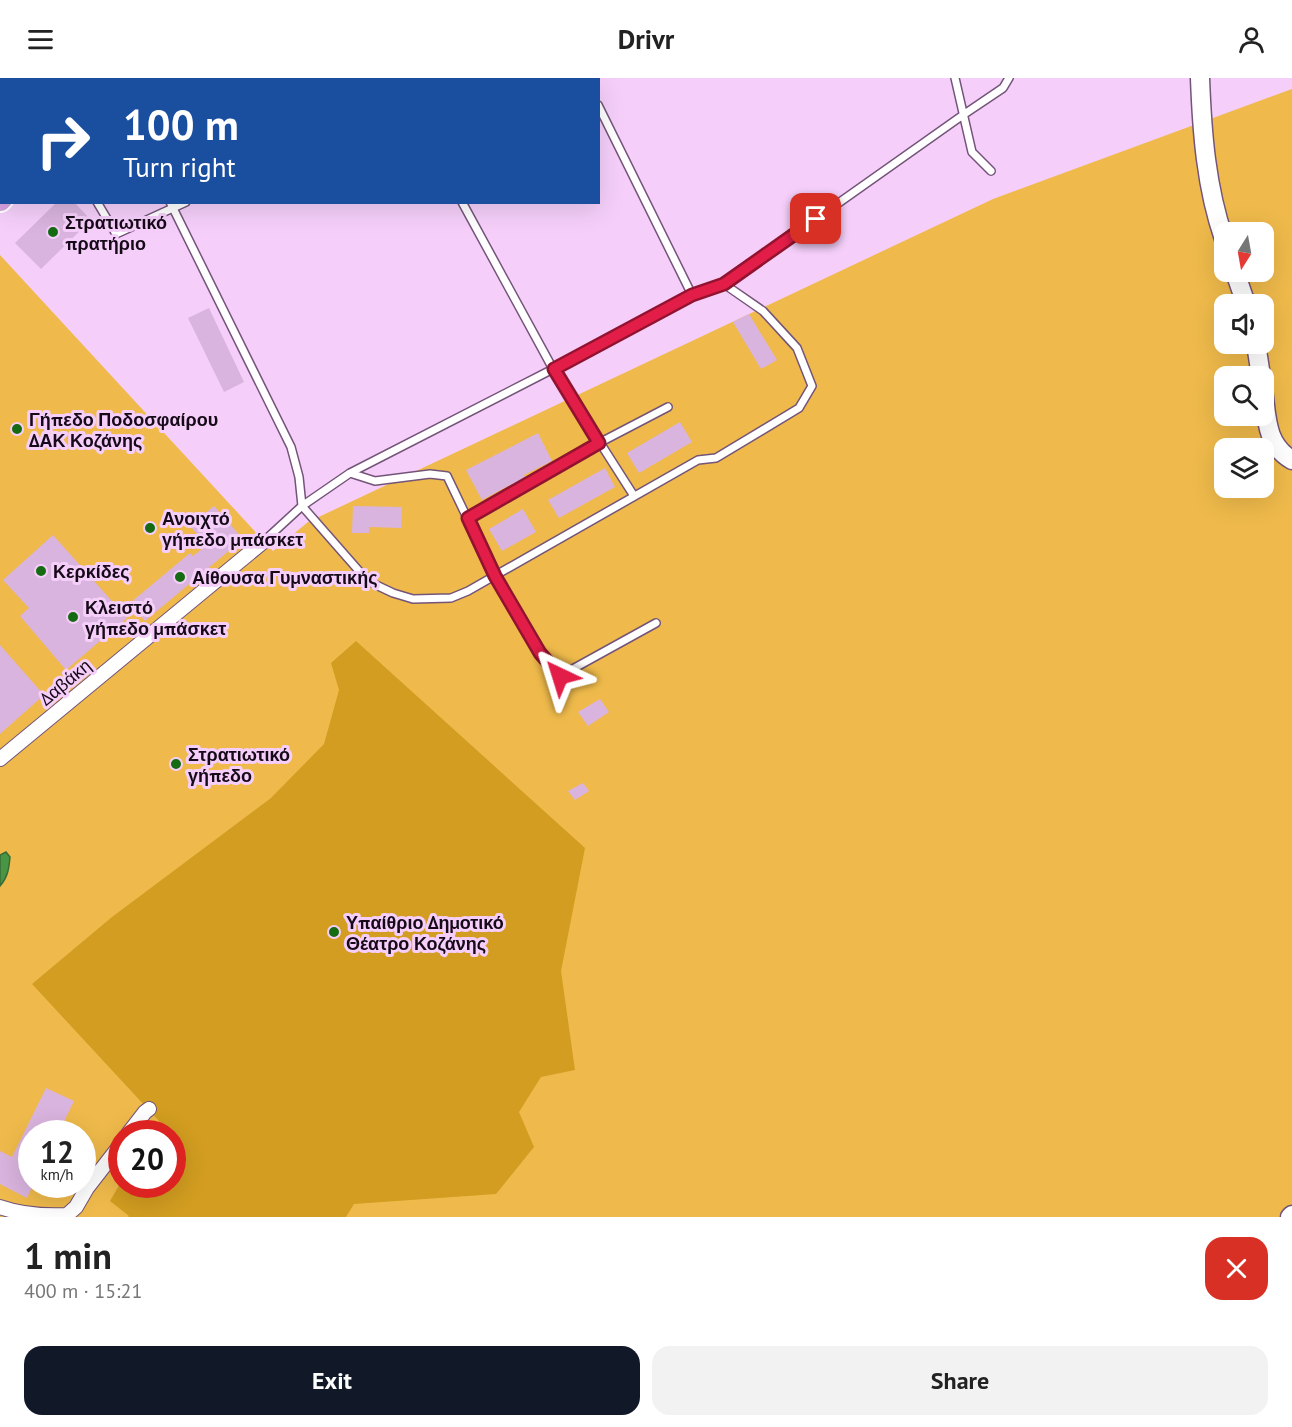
<!DOCTYPE html>
<html lang="en">
<head>
<meta charset="utf-8">
<style>
  body { margin:0; font-family:"PT Sans",sans-serif; background:#f2f2f2; color:#222; height:100vh; display:flex; flex-direction:column; font-size:22px; white-space:nowrap }
  * { box-sizing:border-box; margin:0 }
  p { font-size:20px; color:#767676 }
  .icon { flex:none; width:33px; height:33px; fill:none; stroke:currentColor; stroke-width:2; stroke-linecap:round; stroke-linejoin:round }
  .map { position:relative; height:1139px; overflow:hidden }
  .sheet { display:flex; flex-direction:column; background:#fff; flex:1 }
  .sheet>* { flex:none }
  .banner { position:absolute; left:0px; top:0px; width:600px; height:126px; box-shadow:0 6px 24px #0002; background:#1a4fa0; color:#fff; overflow:hidden }
  .needle { width:39px; rotate:191deg }
  .buttons { position:absolute; left:1214px; top:144px; display:grid; gap:12px }
  .buttons a { display:grid; place-items:center; width:60px; height:60px; border-radius:12px; background:#fff; box-shadow:0 6px 24px #0002; font-size:30px }
  .speed { position:absolute; left:18px; top:1042px; display:flex; gap:12px; font-size:30px; font-weight:700; text-align:center }
  .speed>* { display:grid; place-content:center; width:78px; height:78px; border-radius:50%; background:#fff; box-shadow:0 6px 24px #0002; line-height:1 }
  .speed small { font-size:15px; font-weight:400 }
  .speed .limit { border:9px solid #d22; background:#fff; color:#111 }
  .pin { position:absolute; display:grid; place-items:center; width:51px; height:51px; color:#fff; margin:-26px; border-radius:12px; box-shadow:0 3px 9px #0006 }
  .me { position:absolute; width:66px; margin:-33px; rotate:319deg; stroke-linejoin:round; filter:drop-shadow(0 0 4px #0008) }
  .turn { display:flex; align-items:center; gap:21px; height:126px; padding:0 24px; font-size:27px }
  .turn .icon { width:78px; height:78px; stroke-width:2.5 }
  .turn b { display:block; font-size:42px; line-height:51px }
  .round { display:grid; place-items:center; flex:none; width:63px; height:63px; border-radius:18px; background:#f2f2f2 }
  .head { display:flex; align-items:center; justify-content:space-between; height:102px; padding:0 24px }
  h1 { font-size:36px; font-weight:800; line-height:45px }
  .button { display:flex; gap:12px; margin-top:auto; padding:12px 24px }
  .button a { flex:1; height:69px; border-radius:18px; background:#111827; color:#fff; font-size:24px; font-weight:800; line-height:69px; text-align:center }
  .button a+a { background:#f2f2f2; color:#222 }
  header { display:flex; justify-content:space-between; align-items:center; height:78px; padding:0 24px; background:#fff; font-size:27px; font-weight:800 }
  .map>svg:first-child { display:block }
  .green { fill:#efba4b; fill-rule:evenodd }
  .forest { fill:#d29d20 }
  .water { fill:#489643; stroke:#396c36; stroke-width:1.5 }
  .building { fill:#d9b4de }
  .lines { fill:none; stroke-linecap:round; stroke-linejoin:round }
  .service-casing { stroke:#745479; stroke-width:10 }
  .minor-casing { stroke:#745479; stroke-width:16 }
  .tertiary-casing { stroke:#745479; stroke-width:21 }
  .primary-casing { stroke:#fff; stroke-width:26 }
  .service { stroke:#fff; stroke-width:7 }
  .minor { stroke:#fff; stroke-width:14 }
  .tertiary { stroke:#fff; stroke-width:18 }
  .primary { stroke:#d7a0df; stroke-width:22 }
  .route-casing { stroke:#92132f; stroke-width:15 }
  .route { stroke:#e11d48; stroke-width:10 }
  .poi-dot { fill:#156b12; stroke:#f5cffa; stroke-width:2 }
  .labels { text-anchor:middle; dominant-baseline:central; stroke-width:6; stroke-linejoin:round; paint-order:stroke }
  .poi-label { font-size:18px; font-weight:bold; fill:#160a18; stroke:#f5cffa; text-anchor:start }
  .street-label { font-size:18px; fill:#160a18; stroke:#f5cffa }
</style>
</head>
<body>
<header><svg class="icon" aria-label="menu" viewBox="0 0 24 24"><path d="M4 6h16M4 12h16M4 18h16"/></svg>Drivr<svg class="icon" aria-label="person" viewBox="0 0 24 24"><circle cx="12" cy="8" r="4"/><path d="M4 21q1-7 8-7t8 7"/></svg></header>
<div class="map">
<svg width="1292" height="1139" viewBox="0 0 1292 1139">
  <rect width="100%" height="100%" fill="#f5cffa"/>
  <path class="green" d="M 1292,11 L 1292,1139 L 0,1139 L 0,177 L 273,473 L 308,444 L 993,121 ZM 1224,154 L 1263,154 L 1263,194 L 1224,194 ZM 1224,226 L 1263,226 L 1263,266 L 1224,266 ZM 1224,298 L 1263,298 L 1263,338 L 1224,338 ZM 1224,370 L 1263,370 L 1263,410 L 1224,410 ZM 32,1056 L 82,1056 L 82,1107 L 32,1107 ZM 122,1056 L 172,1056 L 172,1107 L 122,1107 Z"/>
  <path class="forest" d="M 356,563 L 585,770 L 561,893 L 575,992 L 541,999 L 519,1034 L 534,1069 L 496,1116 L 354,1126 L 346,1139 L 128,1139 L 129,1138 L 110,1123 L 121,1104 L 122,1107 L 172,1107 L 172,1056 L 151,1056 L 159,1043 L 32,906 L 112,839 L 271,720 L 324,666 L 339,612 L 331,585 Z"/>
  <path class="water" d="M 6,774 L 10,779 C 9,790 8,799 0,808 L 0,777 Z"/>
  <path class="building" d="M 57,124 L 74,124 L 91,142 L 41,191 L 15,165 Z
    M 209,230 L 244,304 L 224,314 L 188,240 Z
    M 749,236 L 777,282 L 761,291 L 733,244 Z
    M 680,344 L 692,364 L 639,395 L 627,375 Z
    M 538,355 L 552,383 L 524,397 L 527,402 L 513,410 L 512,406 L 482,422 L 466,392 Z
    M 605,390 L 615,409 L 559,440 L 548,422 Z
    M 214,428 L 243,461 L 145,543 L 130,525 L 190,475 L 193,478 L 207,467 L 190,448 Z
    M 353,428 L 402,429 L 401,450 L 369,449 L 369,455 L 352,455 Z
    M 523,431 L 536,454 L 502,473 L 489,451 Z
    M 53,457 L 127,540 L 66,592 L 20,538 L 29,530 L 3,502 Z
    M 0,567 L 44,617 L 0,656 Z
    M 600,621 L 609,634 L 588,648 L 578,634 Z
    M 583,705 L 589,713 L 575,722 L 568,713 Z
    M 46,1010 L 74,1023 L 58,1056 L 32,1056 L 32,1107 L 33,1107 L 27,1120 L 0,1106 L 0,1073 L 12,1079 Z"/>
  <g class="lines">
    <g class="service-casing">
      <path id="service" d="M 395,0 L 396,2
        M 585,0 L 586,2
        M 955,0 L 972,74 L 991,93
        M 254,2 L 257,0
        M 598,27 L 692,217
        M 0,84 L 2,82
        M 0,99 L 2,102
        M 97,124 L 116,156 L 186,124
        M 170,124 L 291,369 L 299,399 L 302,428 L 359,493 L 374,506 L 393,515 L 413,521 L 451,520 L 468,513 L 698,382 L 716,380 L 799,330 L 812,308 L 797,270 L 786,258 L 763,233 L 724,206
        M 462,124 L 553,291 L 634,418
        M 350,395 L 375,403 L 430,396 L 447,398 L 495,498 L 540,575 L 560,598 L 656,545
        M 468,440 L 599,365 L 668,329
        M 264,463 L 302,428 L 350,395 L 553,291 L 692,217 L 724,206 L 963,37 L 1003,10 L 1009,0"/>
    </g>
    <g class="minor-casing">
      <path id="minor" d="M 0,681 L 264,463
        M 128,1056 L 145,1034 L 149,1031
        M 0,1129 C 20,1136 45,1138 67,1137 L 76,1129 L 87,1110 L 122,1065"/>
    </g>
    <g class="tertiary-casing">
      <path id="tertiary" d="M 1200,0 C 1202,54 1206,109 1224,161
        M 1235,194 L 1246,226
        M 1256,266 L 1261,298
        M 1263,311 C 1267,339 1265,366 1292,382
        M 1290,1139 L 1292,1137"/>
    </g>
    <g class="primary-casing">
      <path id="primary" d="M 78,2 L 79,0
        M 0,122 L 2,120"/>
    </g>
    <use href="#service" class="service"/>
    <use href="#minor" class="minor"/>
    <use href="#tertiary" class="tertiary"/>
    <use href="#primary" class="primary"/>
  </g>
  <g class="lines">
    <g class="route-casing">
      <path id="route" d="M 560,598 L 540,575 L 495,498 L 468,440 L 599,365 L 554,291 L 692,217 L 724,206 L 816,141"/>
    </g>
    <use href="#route" class="route"/>
  </g>
  <g class="poi-dot">
    <circle cx="53" cy="154" r="6"/>
    <circle cx="17" cy="351" r="6"/>
    <circle cx="150" cy="450" r="6"/>
    <circle cx="41" cy="493" r="6"/>
    <circle cx="180" cy="499" r="6"/>
    <circle cx="73" cy="539" r="6"/>
    <circle cx="176" cy="686" r="6"/>
    <circle cx="334" cy="854" r="6"/>
  </g>
  <g class="labels">
    <g class="poi-label">
      <text x="65" y="144">Στρατιωτικό<tspan x="65" dy="21">πρατήριο</tspan></text>
      <text x="29" y="341">Γήπεδο Ποδοσφαίρου<tspan x="29" dy="21">ΔΑΚ Κοζάνης</tspan></text>
      <text x="162" y="440">Ανοιχτό<tspan x="162" dy="21">γήπεδο μπάσκετ</tspan></text>
      <text x="53" y="493">Κερκίδες</text>
      <text x="192" y="499">Αίθουσα Γυμναστικής</text>
      <text x="85" y="529">Κλειστό<tspan x="85" dy="21">γήπεδο μπάσκετ</tspan></text>
      <text x="188" y="676">Στρατιωτικό<tspan x="188" dy="21">γήπεδο</tspan></text>
      <text x="346" y="844">Υπαίθριο Δημοτικό<tspan x="346" dy="21">Θέατρο Κοζάνης</tspan></text>
    </g>
    <g class="street-label">
      <text transform="translate(65 604) rotate(-40)">Δαβάκη</text>
    </g>
  </g>
</svg>
<div class="buttons">
<a><svg class="needle" viewBox="-14 -14 28 28"><path d="M0-13l5 13h-10z" fill="#e53935"/><path d="M0 13l5-13h-10z" fill="#767676"/></svg></a>
<a><svg class="icon" aria-label="sound" viewBox="0 0 24 24"><path d="M4 9h4l5-4v14l-5-4H4zM17 9q2 3 0 6"/></svg></a>
<a><svg class="icon" aria-label="search" viewBox="0 0 24 24"><circle cx="10" cy="10" r="6"/><path d="M15 15l6 6"/></svg></a>
<a><svg class="icon" aria-label="layers" viewBox="0 0 24 24"><path d="M12 4l9 5-9 5-9-5zM3 14l9 5 9-5"/></svg></a>
</div>
<div class="speed"><div>12<small>km/h</small></div><div class="limit">20</div></div>
<div class="pin" style="left:816px;top:141px;background:#d93025"><svg class="icon" aria-label="arrive" viewBox="0 0 24 24"><path d="M6 21V4h12l-3 4 3 4H6"/></svg></div>
<svg class="me" style="left:560px;top:598px" viewBox="-20 -20 40 40"><path d="M0-17L14 15 0 8-14 15z" fill="#e11d48" stroke="#fff" stroke-width="4"/></svg>
<div class="banner">
<div class="turn"><svg class="icon" aria-label="right" viewBox="0 0 24 24"><path d="M7 20v-9h11M14 6l5 5-5 5"/></svg><div><b>100 m</b>Turn right</div></div>
</div>
</div>
<section class="sheet">
<div class="head"><div><h1>1 min</h1><p>400 m · 15:21</p></div><a class="round" style="background:#d93025;color:#fff"><svg class="icon" aria-label="close" viewBox="0 0 24 24"><path d="M6 6l12 12M18 6L6 18"/></svg></a></div>
<div class="button"><a>Exit</a><a>Share</a></div>
</section>
</body>
</html>
